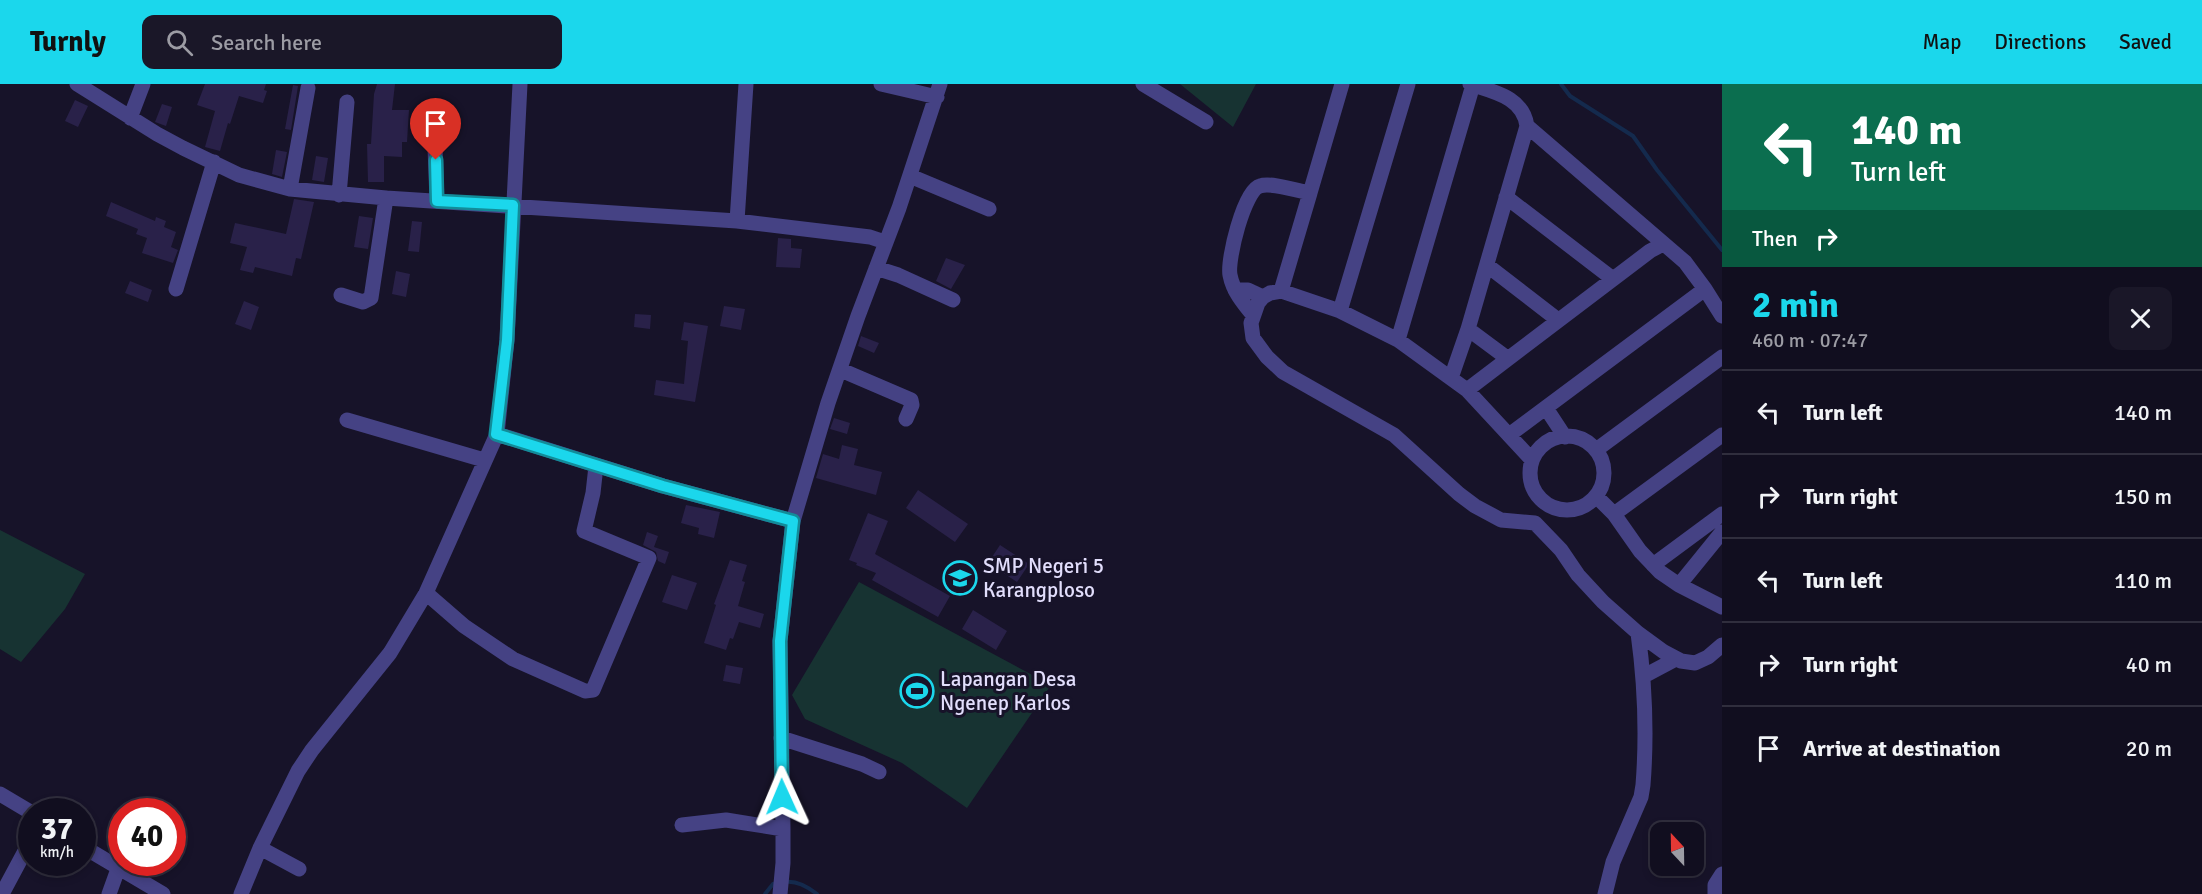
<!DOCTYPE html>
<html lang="en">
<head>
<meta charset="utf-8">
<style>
  body { margin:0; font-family:Signika,sans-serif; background:#1a1728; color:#f1f3f6; height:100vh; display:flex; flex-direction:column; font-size:22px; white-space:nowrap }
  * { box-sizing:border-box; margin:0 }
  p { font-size:20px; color:#9c9ca4 }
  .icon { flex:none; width:33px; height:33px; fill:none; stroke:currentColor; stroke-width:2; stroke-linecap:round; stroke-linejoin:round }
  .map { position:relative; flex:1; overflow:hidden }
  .side { display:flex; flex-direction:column; background:#110e1f; width:480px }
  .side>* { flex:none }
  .hud { background:#0b6e4f; color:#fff; overflow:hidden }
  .needle { width:39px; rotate:338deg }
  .fabs { position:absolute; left:1650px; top:738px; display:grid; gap:12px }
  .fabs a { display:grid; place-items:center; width:54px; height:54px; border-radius:12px; background:#110e1f; box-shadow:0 3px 9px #0003,0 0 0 2px #302e3d; font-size:30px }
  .speed { position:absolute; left:18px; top:714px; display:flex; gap:12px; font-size:30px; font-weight:700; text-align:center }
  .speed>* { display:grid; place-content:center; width:78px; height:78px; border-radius:50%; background:#110e1f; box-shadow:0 3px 9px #0003,0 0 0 2px #302e3d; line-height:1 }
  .speed small { font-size:15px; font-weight:400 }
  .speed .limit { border:9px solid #d22; background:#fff; color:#111 }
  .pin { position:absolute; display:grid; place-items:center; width:51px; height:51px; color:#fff; margin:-62px -26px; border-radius:50% 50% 50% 0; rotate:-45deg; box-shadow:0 0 6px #0007 }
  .pin .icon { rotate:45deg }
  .me { position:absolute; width:66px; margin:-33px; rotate:359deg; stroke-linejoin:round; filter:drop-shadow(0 0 4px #0008) }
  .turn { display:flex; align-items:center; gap:21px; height:126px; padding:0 30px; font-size:27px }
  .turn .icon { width:78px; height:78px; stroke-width:2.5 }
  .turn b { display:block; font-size:42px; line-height:51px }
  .then { display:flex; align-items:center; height:57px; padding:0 30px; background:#0003; gap:12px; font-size:22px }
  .round { display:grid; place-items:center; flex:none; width:63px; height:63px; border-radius:12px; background:#1a1728 }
  .overview { display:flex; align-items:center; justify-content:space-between; height:102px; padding:0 30px }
  h1 { font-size:36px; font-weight:800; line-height:45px; color:#1bd7ec }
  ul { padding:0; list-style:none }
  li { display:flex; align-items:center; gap:18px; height:84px; padding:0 30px; border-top:2px solid #302e3d }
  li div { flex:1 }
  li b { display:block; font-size:22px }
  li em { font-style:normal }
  header { display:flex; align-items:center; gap:36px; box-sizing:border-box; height:84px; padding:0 30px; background:#1bd7ec; color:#111 }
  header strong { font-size:28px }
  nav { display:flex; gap:33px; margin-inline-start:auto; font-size:21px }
  .search { width:420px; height:54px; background:#1a1728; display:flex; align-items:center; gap:15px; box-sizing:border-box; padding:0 21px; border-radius:12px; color:#9c9ca4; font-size:22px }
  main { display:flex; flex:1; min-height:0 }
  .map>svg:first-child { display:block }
  .green { fill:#173332 }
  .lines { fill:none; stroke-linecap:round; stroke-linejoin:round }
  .stream { stroke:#142a4d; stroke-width:4 }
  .building { fill:#292149 }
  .minor { stroke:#454284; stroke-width:15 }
  .route-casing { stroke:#128c99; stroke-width:15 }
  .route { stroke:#1bd7ec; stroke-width:10 }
  .labels { text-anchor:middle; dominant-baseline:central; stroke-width:6; stroke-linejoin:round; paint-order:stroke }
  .poi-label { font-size:21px; fill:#e2defc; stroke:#171329; text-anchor:start }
</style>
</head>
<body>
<header>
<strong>Turnly</strong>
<div class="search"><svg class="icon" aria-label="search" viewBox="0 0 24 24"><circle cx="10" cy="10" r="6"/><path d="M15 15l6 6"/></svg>Search here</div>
<nav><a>Map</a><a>Directions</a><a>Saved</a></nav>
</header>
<main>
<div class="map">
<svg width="1722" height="810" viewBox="0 0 1722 810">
  <rect width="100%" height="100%" fill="#171329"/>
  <path class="green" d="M 1180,0 L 1256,0 L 1233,43 Z
    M 0,446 L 85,490 L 65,525 L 21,578 L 0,565 Z
    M 859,498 L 1051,601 L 967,724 L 902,679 L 805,635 L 792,611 Z"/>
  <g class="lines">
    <path class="stream" d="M 1561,0 L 1570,12 L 1633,52 L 1657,86 L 1722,166
      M 785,798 C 797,796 808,803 817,810
      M 765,810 L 773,800 L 777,799"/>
  </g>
  <path class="building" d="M 205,0 L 266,0 L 264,6 L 267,7 L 263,19 L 239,12 L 230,40 L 228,39 L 220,67 L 205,63 L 215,27 L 197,21 Z
    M 377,0 L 395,0 L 392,26 L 409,26 L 407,58 L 402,58 L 402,73 L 384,72 L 384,98 L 368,98 L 367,60 L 371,60 L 374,10 Z
    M 293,1 L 298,2 L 291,46 L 285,45 Z
    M 75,16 L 88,22 L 78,43 L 65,37 Z
    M 162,20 L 172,23 L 166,42 L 155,38 Z
    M 276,66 L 287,68 L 282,93 L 272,90 Z
    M 316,72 L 328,74 L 324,98 L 312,96 Z
    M 294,115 L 314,118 L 301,175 L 296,174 L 292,192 L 255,183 L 253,189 L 240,186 L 247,163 L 230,159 L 235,139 L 286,150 Z
    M 111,118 L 155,137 L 156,133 L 166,137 L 164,143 L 176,148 L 171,163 L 178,166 L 173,179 L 142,169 L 147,154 L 136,150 L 138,145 L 106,132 Z
    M 359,132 L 373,134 L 368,165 L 354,163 Z
    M 412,137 L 422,138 L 419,168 L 408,167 Z
    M 778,154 L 791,155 L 791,164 L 802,165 L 800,184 L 776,183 Z
    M 946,174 L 965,181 L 951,205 L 936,197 Z
    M 396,187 L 410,190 L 406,213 L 392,210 Z
    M 130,197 L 152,206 L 148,218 L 125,209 Z
    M 244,217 L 259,223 L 251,246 L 235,240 Z
    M 724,222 L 745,225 L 741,246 L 720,242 Z
    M 635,230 L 651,231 L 650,245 L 634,243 Z
    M 684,238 L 708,242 L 695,318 L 654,311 L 656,296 L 684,300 L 688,257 L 681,256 Z
    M 861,252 L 879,259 L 874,269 L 858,262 Z
    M 834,334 L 850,339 L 847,350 L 830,345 Z
    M 842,361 L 858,365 L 854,381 L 882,388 L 876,411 L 816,394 L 823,370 L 839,375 Z
    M 918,406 L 968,440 L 955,458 L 906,424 Z
    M 686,421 L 720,428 L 714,454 L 698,450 L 699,444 L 681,439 Z
    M 868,429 L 888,437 L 875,470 L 950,512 L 938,533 L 872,496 L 876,489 L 856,481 L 857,479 L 849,476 Z
    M 647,448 L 658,452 L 654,463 L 669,468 L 665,480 L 658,477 L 656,468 L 643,461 Z
    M 1000,461 L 1029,480 L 1017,498 L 988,479 Z
    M 730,476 L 747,481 L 742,497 L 745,498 L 738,522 L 764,530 L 760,544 L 739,538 L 733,555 L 730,554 L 726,566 L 704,559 L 716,521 L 714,520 Z
    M 672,491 L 697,499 L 687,526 L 662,518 Z
    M 973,526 L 1007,547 L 996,566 L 962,545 Z
    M 726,581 L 743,584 L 740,600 L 723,597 Z"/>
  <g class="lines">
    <path class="minor" d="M 77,0 L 157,50 L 183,64 L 239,91 L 290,105 L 386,114 L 737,137 L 870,153 L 885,158
      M 881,0 L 937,13
      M 1143,0 L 1206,38
      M 130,34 L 143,0
      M 434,36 L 437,117
      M 1527,42 L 1685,178 L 1705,205 L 1722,232
      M 910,92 L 989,125
      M 290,105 L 308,4
      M 339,111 L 347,18
      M 1506,113 L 1613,195
      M 737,137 L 746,0
      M 1488,182 L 1558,236
      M 876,184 L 898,191 L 953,216
      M 176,205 L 214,78
      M 1235,206 L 1248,206 L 1263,213
      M 1281,207 L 1310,109
      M 341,211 L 363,218 L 371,214 L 386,114
      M 1340,227 L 1408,0
      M 1253,231 C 1243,219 1233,207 1230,191 C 1227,176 1244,106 1260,102 C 1271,98 1298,107 1310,109 L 1342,0
      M 1468,245 L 1507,274
      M 1398,256 L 1473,1
      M 841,286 L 911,316 L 912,321 L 906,335
      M 1451,294 L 1468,245 L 1527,42 C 1523,13 1494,8 1470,0
      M 1467,306 L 1650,167 L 1663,160
      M 1546,324 L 1565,353
      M 347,336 L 484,376
      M 497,350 L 663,402 L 793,437
      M 1509,351 L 1705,205
      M1530 389a37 37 0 1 1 74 0a37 37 0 1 1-74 0Z
      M 1596,366 L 1722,273
      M 1532,376 L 1467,306 L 1398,256 L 1340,227 L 1281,207 L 1270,209 L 1263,213 L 1258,219 L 1251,239 L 1253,254 L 1267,273 L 1283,288 L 1394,351 L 1459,410 L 1475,422 L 1501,436 L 1535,439 L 1561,466 L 1578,491 L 1603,518 L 1638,549 L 1664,568 L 1681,577 L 1695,579 L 1708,573 L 1722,561
      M 1596,412 L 1614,430 L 1640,467 L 1660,488 L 1679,501 L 1722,523
      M 1614,430 L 1722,351
      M 1653,481 L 1722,430
      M 1679,501 L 1722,448
      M 426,509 L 464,542 L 513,575 L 585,607 L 593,606 L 649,474 L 584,447 L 593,409 L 596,382
      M 1644,592 L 1676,575
      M 781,654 L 862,680 L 879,688
      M 0,710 L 32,729
      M 682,741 L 726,736 L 783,745
      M 82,762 L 163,810
      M 260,764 L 299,785
      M 2,810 L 32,754
      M 109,810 L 118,785
      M 241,810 L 260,764 L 298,687 L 312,666 L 390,569 L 426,509 L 497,350 L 507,256 L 520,0
      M 780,810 L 783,779 L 783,745 L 780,557 L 793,437 L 828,319 L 858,232 L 899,124 L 940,0
      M 1605,810 L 1613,778 L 1641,713 L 1643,701 C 1647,650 1645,600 1638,549
      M 1715,810 L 1715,801 L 1722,790"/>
  </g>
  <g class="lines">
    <g class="route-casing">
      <path id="route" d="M 436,76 L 437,117 L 513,121 L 507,256 L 496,350 L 663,402 L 793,437 L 780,557 L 782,713"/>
    </g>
    <use href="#route" class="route"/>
  </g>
  <defs>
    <g id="school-ring" transform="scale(1.725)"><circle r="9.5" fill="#171329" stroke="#1bd7ec" stroke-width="1.5"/><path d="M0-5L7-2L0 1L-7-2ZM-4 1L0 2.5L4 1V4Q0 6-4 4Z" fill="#1bd7ec"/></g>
    <g id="stadium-ring" transform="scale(1.725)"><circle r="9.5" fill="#171329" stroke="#1bd7ec" stroke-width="1.5"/><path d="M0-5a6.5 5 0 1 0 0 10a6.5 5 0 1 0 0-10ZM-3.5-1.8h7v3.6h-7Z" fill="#1bd7ec"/></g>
  </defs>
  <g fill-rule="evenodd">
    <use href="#school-ring" x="960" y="494"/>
    <use href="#stadium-ring" x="917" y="607"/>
  </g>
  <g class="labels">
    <g class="poi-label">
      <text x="983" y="482">SMP Negeri 5<tspan x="983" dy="24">Karangploso</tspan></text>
      <text x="940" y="595">Lapangan Desa<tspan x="940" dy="24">Ngenep Karlos</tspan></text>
    </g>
  </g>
</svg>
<div class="fabs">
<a><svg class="needle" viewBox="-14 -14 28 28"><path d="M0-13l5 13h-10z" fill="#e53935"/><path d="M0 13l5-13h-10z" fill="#9c9ca4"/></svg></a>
</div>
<div class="speed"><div>37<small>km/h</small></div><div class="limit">40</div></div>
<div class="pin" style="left:436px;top:76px;background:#d93025"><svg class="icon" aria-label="arrive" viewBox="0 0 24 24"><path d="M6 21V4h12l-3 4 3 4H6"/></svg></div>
<svg class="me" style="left:782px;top:713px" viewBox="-20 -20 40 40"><path d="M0-17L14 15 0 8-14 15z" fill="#1bd7ec" stroke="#fff" stroke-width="4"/></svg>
</div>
<section class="side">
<div class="hud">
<div class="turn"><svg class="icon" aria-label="left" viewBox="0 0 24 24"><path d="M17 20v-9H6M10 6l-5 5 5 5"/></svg><div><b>140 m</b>Turn left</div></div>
<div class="then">Then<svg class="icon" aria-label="right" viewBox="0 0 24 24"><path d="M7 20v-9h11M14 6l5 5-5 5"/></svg></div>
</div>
<div class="overview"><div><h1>2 min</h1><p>460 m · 07:47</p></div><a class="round"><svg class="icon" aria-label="close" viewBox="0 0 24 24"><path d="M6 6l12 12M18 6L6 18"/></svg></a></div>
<ul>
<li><svg class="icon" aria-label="left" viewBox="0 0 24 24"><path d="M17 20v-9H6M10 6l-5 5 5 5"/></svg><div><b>Turn left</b></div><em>140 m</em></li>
<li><svg class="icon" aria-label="right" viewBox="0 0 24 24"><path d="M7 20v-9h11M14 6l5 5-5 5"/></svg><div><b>Turn right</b></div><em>150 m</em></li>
<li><svg class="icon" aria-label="left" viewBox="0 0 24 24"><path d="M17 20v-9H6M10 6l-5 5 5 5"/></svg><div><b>Turn left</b></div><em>110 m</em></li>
<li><svg class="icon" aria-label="right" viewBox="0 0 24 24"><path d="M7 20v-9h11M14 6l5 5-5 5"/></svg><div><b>Turn right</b></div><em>40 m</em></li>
<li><svg class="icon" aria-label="arrive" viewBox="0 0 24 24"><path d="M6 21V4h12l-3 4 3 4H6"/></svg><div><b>Arrive at destination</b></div><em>20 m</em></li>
</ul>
</section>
</main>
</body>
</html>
